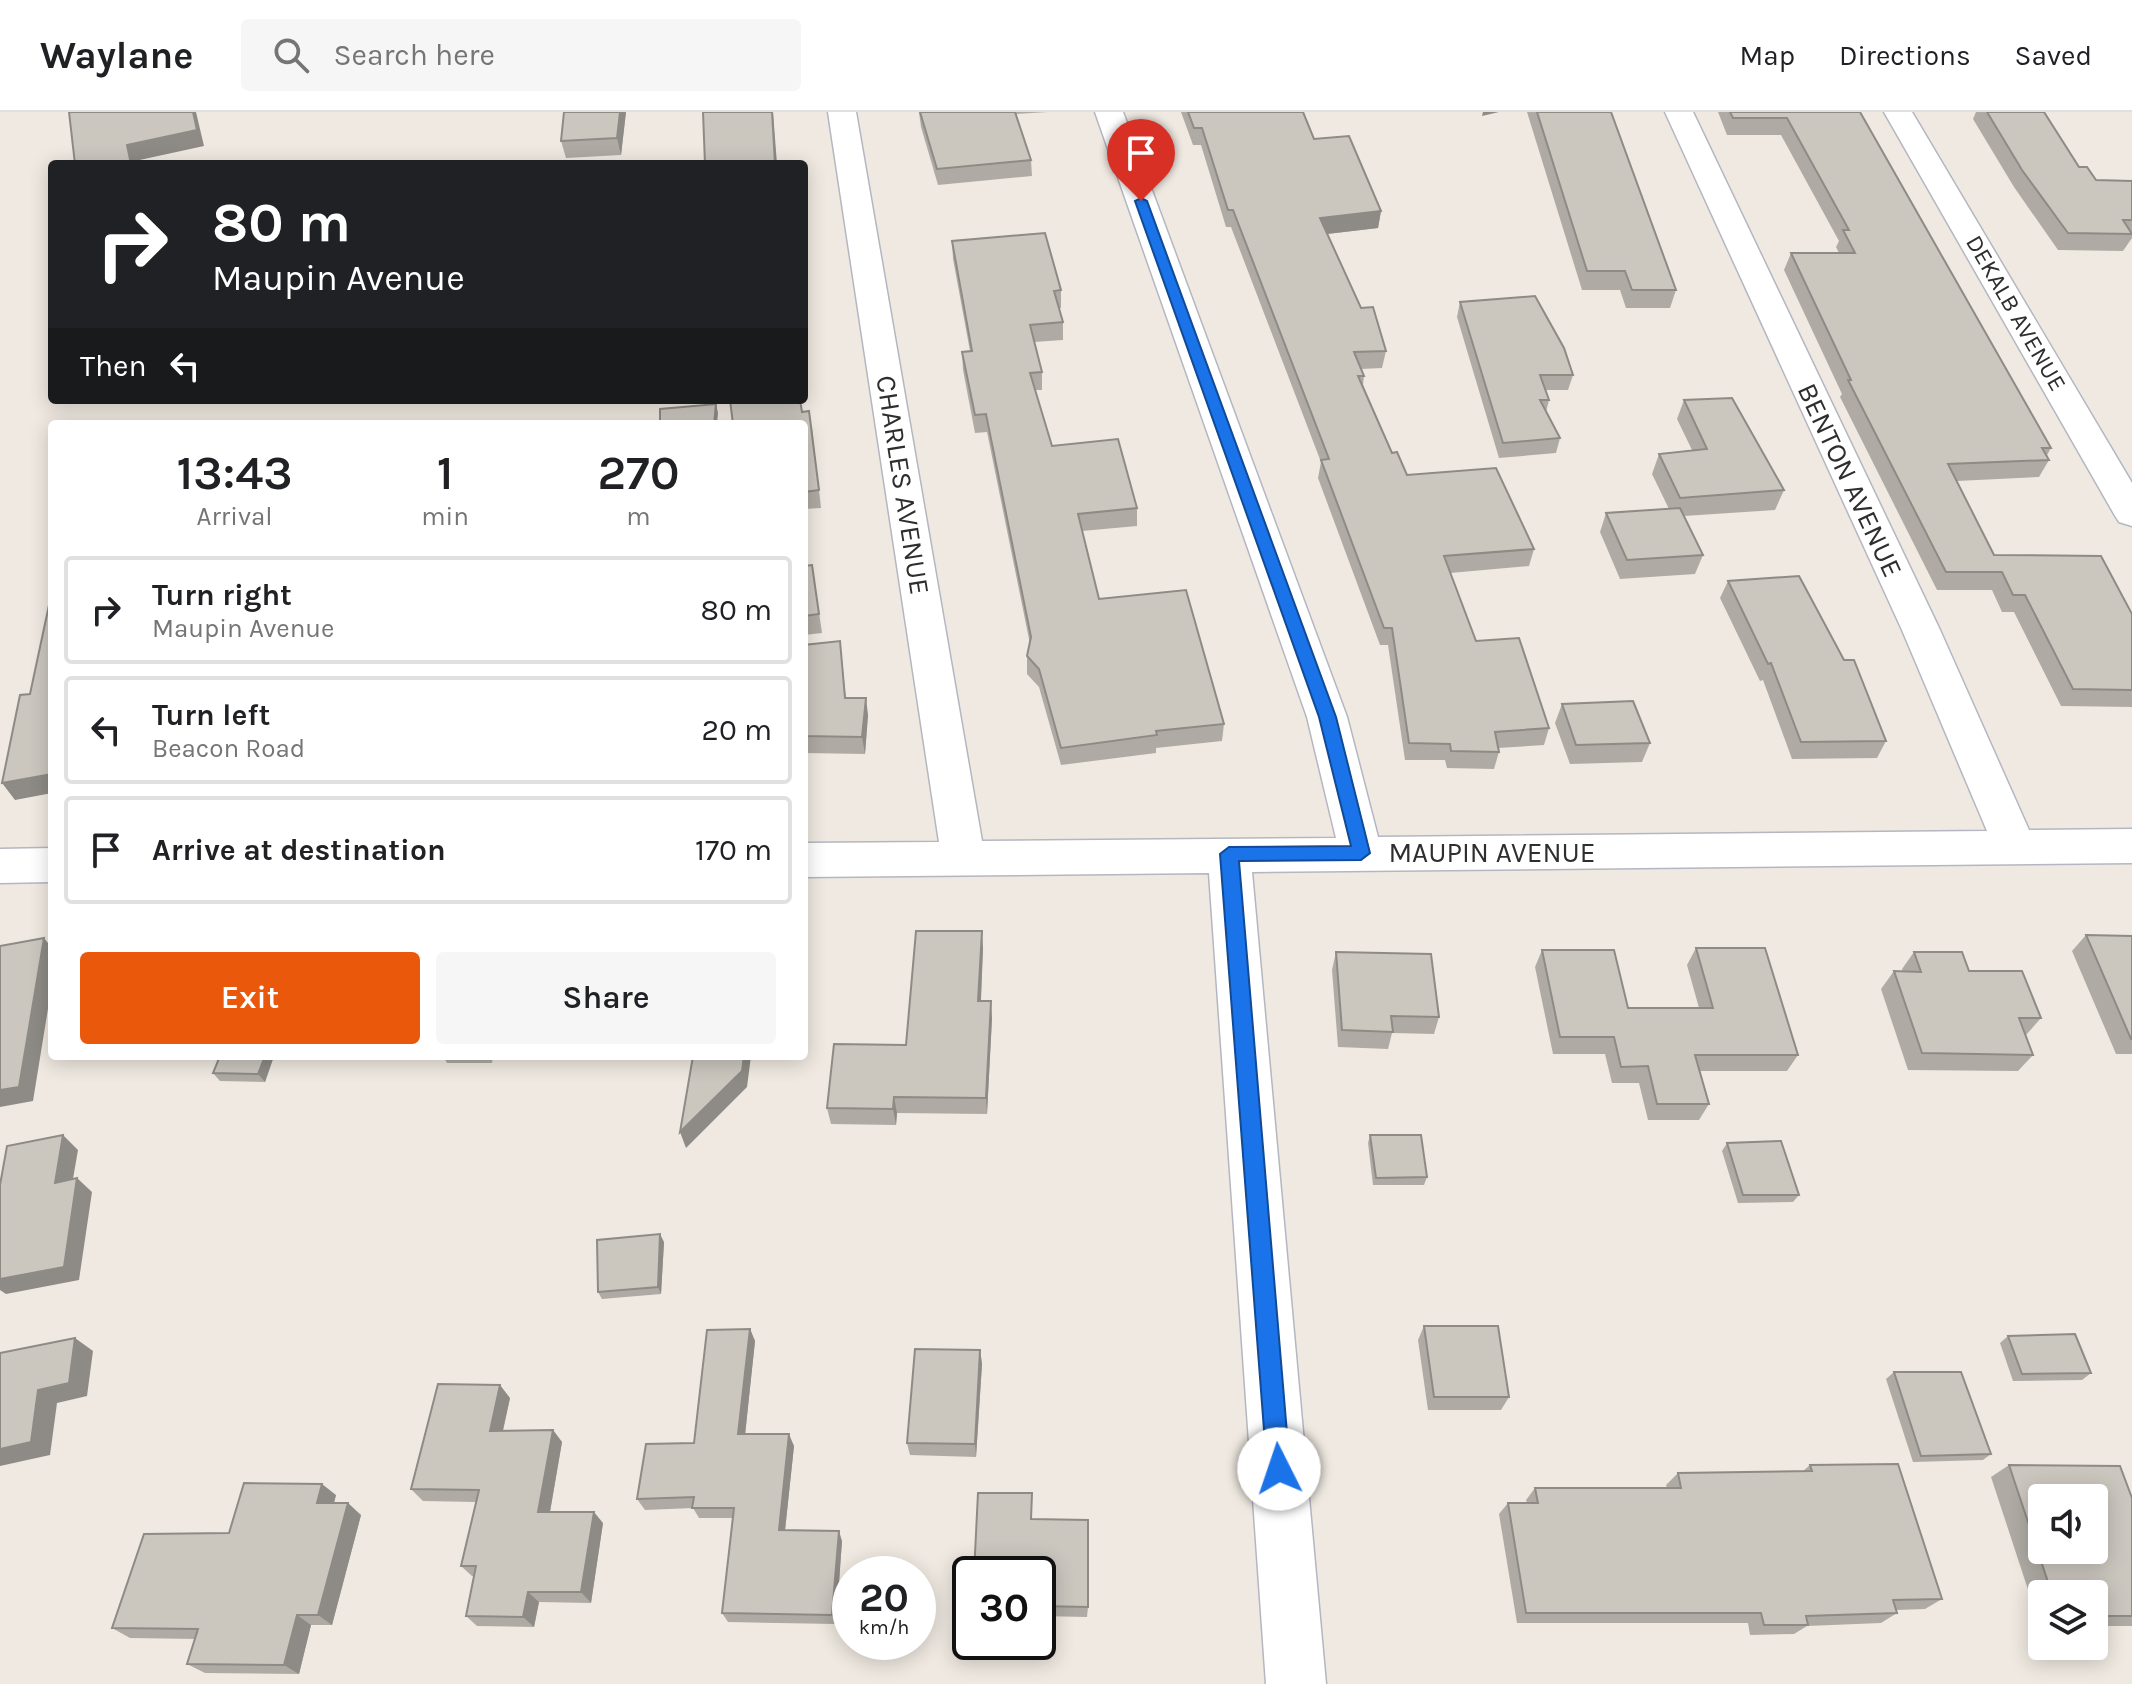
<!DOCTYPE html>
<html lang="en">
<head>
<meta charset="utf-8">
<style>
  body { margin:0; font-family:Karla,sans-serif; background:#f6f6f6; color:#202124; height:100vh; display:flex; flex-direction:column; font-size:30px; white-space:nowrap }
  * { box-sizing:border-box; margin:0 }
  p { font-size:26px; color:#757577 }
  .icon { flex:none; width:44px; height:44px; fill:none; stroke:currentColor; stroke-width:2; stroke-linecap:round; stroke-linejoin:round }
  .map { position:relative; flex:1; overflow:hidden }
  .side { position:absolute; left:48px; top:308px; width:760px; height:640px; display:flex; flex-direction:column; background:#fff; border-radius:8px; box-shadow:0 4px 20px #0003 }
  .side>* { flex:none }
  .guide { position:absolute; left:48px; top:48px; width:760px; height:244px; border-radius:8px; box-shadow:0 4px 20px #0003; background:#202124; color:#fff; overflow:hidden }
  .fabs { position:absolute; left:2028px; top:1372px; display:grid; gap:16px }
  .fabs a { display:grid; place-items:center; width:80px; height:80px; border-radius:8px; background:#fff; box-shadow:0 4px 20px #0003; font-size:40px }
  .speed { position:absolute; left:832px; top:1444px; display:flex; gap:16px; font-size:40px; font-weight:700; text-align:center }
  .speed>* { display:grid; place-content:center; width:104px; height:104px; border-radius:50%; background:#fff; box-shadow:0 4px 20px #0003; line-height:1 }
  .speed small { font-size:20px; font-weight:400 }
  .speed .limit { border:4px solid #111; border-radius:12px; background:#fff; color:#111 }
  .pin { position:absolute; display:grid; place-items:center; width:68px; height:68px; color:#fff; margin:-82px -34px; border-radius:50% 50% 50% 0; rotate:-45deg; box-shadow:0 0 8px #0007 }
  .pin .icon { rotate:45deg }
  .me { position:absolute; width:88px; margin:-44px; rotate:356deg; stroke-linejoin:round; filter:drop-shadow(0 0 6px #0008) }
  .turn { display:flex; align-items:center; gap:28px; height:168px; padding:0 32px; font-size:36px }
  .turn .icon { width:104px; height:104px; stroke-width:2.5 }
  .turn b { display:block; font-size:56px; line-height:68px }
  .then { display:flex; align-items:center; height:76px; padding:0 32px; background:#0003; gap:16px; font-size:30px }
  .eta { display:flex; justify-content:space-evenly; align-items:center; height:136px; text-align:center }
  .eta b { font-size:48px; font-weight:600; line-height:56px }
  .cta { display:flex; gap:16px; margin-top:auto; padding:16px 32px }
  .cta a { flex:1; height:92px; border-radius:8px; background:#ea580c; color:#fff; font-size:32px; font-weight:600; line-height:92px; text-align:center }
  .cta a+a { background:#f6f6f6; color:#202124 }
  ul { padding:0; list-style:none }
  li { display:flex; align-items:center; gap:24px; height:108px; margin:0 16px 12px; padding:0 16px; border:4px solid #e0e0e0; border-radius:8px }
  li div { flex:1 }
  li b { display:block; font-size:30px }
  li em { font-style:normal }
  header { display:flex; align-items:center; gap:48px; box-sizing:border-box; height:112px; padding:0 40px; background:#fff; border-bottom:2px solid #e0e0e0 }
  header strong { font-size:38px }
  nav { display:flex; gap:44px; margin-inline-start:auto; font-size:28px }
  .search { width:560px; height:72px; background:#f6f6f6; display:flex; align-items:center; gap:20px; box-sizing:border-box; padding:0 28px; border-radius:8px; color:#757577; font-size:30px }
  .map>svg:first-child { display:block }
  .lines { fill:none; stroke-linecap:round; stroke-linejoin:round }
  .minor-casing { stroke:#b4b7c1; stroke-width:3 }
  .minor { fill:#fff; fill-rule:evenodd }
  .wall { fill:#afaba4 }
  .shaded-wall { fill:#8e8b86 }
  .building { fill:#cbc7bf; stroke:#8e8b86; stroke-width:2; fill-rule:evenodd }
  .route { fill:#1a73e8; stroke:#114b97; stroke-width:2 }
  .labels { text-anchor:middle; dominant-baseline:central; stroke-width:6; stroke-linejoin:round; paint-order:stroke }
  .far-street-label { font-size:24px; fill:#2e2e2e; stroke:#fff }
  .street-label { font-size:28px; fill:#2e2e2e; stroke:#fff }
</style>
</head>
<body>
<header>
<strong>Waylane</strong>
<div class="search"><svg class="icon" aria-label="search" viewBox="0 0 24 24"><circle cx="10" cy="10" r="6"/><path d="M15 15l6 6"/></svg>Search here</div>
<nav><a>Map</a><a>Directions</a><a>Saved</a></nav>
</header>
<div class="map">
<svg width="2132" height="1572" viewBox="0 0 2132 1572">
  <rect width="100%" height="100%" fill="#efe9e1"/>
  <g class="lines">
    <g class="minor-casing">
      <path id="minor" d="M 828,0 L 856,0 L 982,729 L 1336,726 L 1307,605 L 1095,0 L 1123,0 L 1347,605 L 1378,725 L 1987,719 L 1902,518 L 1665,0 L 1693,0 L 1940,518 L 2029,718 L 2132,717 L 2132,751 L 1252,760 L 1326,1572 L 1266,1572 L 1209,761 L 804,765 L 804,731 L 939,730 Z
        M 1884,0 L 1912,0 L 2132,371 L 2132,414 L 2119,410 L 2114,402 Z
        M 52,736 L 52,770 L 0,771 L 0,737 Z"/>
    </g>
    <use href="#minor" class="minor"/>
  </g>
  <path class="wall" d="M 626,0 L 621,43 L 566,46 L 561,29 Z
    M 919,0 L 1048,0 L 1016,2 L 1031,48 L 1032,64 L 938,73 L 921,15 Z
    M 1181,0 L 1303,0 L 1314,27 L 1381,99 L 1378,116 L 1327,122 L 1361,196 L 1386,239 L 1382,256 L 1361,257 L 1364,264 L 1363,273 L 1392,341 L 1407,363 L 1534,437 L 1529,454 L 1450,461 L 1476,529 L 1549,616 L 1544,633 L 1498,636 L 1499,640 L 1494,657 L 1447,656 L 1445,648 L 1405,648 L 1388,533 L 1380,533 L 1318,366 L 1321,350 L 1231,115 L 1226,115 L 1201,33 L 1193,33 Z
    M 1527,0 L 1611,0 L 1676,178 L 1670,196 L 1626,196 L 1620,178 L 1582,178 Z
    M 1718,0 L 1860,0 L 2051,336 L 2047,343 L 2049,348 L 2039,365 L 1957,369 L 1994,443 L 2132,502 L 2132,595 L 2061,594 L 2014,500 L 2002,500 L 1992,478 L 1937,478 L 1840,285 L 1842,282 L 1784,158 L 1791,141 L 1839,141 L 1836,135 L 1839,129 L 1781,23 L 1727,23 Z
    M 1976,0 L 2044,0 L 2079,55 L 2096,68 L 2132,69 L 2132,126 L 2123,139 L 2058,138 L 2014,75 L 1973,7 Z
    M 952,129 L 1061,178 L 1061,196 L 1059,196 L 1063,210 L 1063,228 L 1034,230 L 1042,260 L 1042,278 L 1035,278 L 1052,334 L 1137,396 L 1137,414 L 1082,419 L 1099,487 L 1224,612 L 1222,629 L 1156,636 L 1156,641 L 1061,653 L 1039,575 L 1027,562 L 1027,544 L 1030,532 L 987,320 L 975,321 L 963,258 L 962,240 L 970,239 L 953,147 Z
    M 1460,190 L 1573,263 L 1568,278 L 1546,278 L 1549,288 L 1546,300 L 1560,326 L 1556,341 L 1499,346 L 1457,205 Z
    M 727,288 L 800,288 L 802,300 L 812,316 L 821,396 L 804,397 L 804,312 L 728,289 Z
    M 1684,288 L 1784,378 L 1775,398 L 1684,404 L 1703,443 L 1695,462 L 1620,467 L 1600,420 L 1606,401 L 1669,397 L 1652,362 L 1659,342 L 1692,338 L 1677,307 Z
    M 812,453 L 822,521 L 804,523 L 804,454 Z
    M 1728,469 L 1886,629 L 1877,646 L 1792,647 L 1763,568 L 1760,569 L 1720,486 Z
    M 840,529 L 846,586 L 868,603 L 865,642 L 804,641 L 804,533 Z
    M 1562,592 L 1650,631 L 1642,650 L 1570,652 L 1555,611 Z
    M 2086,823 L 2132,824 L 2132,942 L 2116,942 L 2072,839 Z
    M 983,836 L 981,889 L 992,906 L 987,1002 L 897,1001 L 896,1013 L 831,1012 L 827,996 L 906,933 Z
    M 1696,836 L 1798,943 L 1787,959 L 1700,959 L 1709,992 L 1699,1008 L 1648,1008 L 1639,971 L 1612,971 L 1605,942 L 1553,942 L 1535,855 L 1542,838 L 1628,896 L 1699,896 L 1687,853 Z
    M 1336,840 L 1439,905 L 1434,922 L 1392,921 L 1388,937 L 1338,935 L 1332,858 Z
    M 1914,840 L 1969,859 L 2041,906 L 2026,923 L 2033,943 L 2018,959 L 1908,958 L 1881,877 L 1894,859 L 1903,860 L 1902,857 Z
    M 220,944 L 274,944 L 265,970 L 220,969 L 213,961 Z
    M 443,944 L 493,944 L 492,951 L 447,951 Z
    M 1370,1023 L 1427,1065 L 1424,1073 L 1373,1073 L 1368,1031 Z
    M 1727,1031 L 1799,1083 L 1793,1090 L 1738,1091 L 1722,1039 Z
    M 664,1130 L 661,1182 L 602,1187 L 598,1180 Z
    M 1424,1214 L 1509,1285 L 1501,1298 L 1428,1298 L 1418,1228 Z
    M 750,1217 L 755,1229 L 745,1322 L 794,1334 L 785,1418 L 842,1429 L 836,1512 L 728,1510 L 722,1501 L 733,1406 L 699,1406 L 693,1396 L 645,1398 L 637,1387 L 694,1331 Z
    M 2008,1224 L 2091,1261 L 2082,1268 L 2013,1269 L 2000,1231 Z
    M 980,1238 L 982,1252 L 976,1345 L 910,1343 L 907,1331 Z
    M 1894,1260 L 1991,1342 L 1983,1348 L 1913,1350 L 1886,1267 Z
    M 510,1286 L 503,1319 L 553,1318 L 562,1330 L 550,1400 L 603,1411 L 591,1491 L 539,1490 L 534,1515 L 477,1514 L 466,1504 L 474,1464 L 472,1464 L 461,1454 L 476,1390 L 423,1389 L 411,1377 Z
    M 1810,1353 L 1942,1487 L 1925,1497 L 1896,1498 L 1897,1501 L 1881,1511 L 1807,1514 L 1794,1522 L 1750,1523 L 1748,1511 L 1517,1511 L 1499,1402 L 1508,1391 L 1527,1391 L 1526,1388 L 1535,1376 L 1667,1376 L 1666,1373 L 1678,1361 L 1803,1359 Z
    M 2009,1353 L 2132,1386 L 2132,1514 L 2094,1514 L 2094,1482 L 2042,1482 L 2042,1514 L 2040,1514 L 1991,1365 Z
    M 1032,1381 L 1032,1407 L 1088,1495 L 1087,1505 L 1038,1504 L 1038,1462 L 974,1462 Z
    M 336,1383 L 334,1391 L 361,1403 L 332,1513 L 311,1513 L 299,1562 L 205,1561 L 187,1552 L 195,1527 L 130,1526 L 112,1516 L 229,1421 Z"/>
  <path class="shaded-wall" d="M 193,0 L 196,0 L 204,34 L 135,49 L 135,52 L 131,52 L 127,33 Z
    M 620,0 L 626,0 L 621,43 L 617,26 Z
    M 772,0 L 773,0 L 777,52 L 775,52 Z
    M 1483,0 L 1499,0 L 1482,4 Z
    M 1381,99 L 1378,116 L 1318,123 L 1320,106 Z
    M 716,292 L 718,301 L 717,312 L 714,312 Z
    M 866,586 L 868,603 L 865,642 L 862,625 Z
    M 52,662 L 52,681 L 15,688 L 2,671 Z
    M 982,819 L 983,836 L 980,906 L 978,889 Z
    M 44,826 L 52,836 L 52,872 L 33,989 L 0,995 L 0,978 Z
    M 991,889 L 992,906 L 987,1002 L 986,986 Z
    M 265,944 L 274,944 L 265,970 L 258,962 Z
    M 744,944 L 751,944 L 747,975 L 686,1036 L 680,1020 Z
    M 894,985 L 897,1001 L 896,1013 L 893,997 Z
    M 63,1023 L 78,1038 L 70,1084 L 55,1071 Z
    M 77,1066 L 92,1080 L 79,1168 L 6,1182 L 0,1178 L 0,1167 Z
    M 660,1122 L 664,1130 L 661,1182 L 658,1175 Z
    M 750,1217 L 755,1229 L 744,1333 L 738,1322 Z
    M 75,1226 L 93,1239 L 87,1284 L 57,1291 L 50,1343 L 0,1354 L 0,1337 L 38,1278 Z
    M 980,1238 L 982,1252 L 976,1345 L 975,1332 Z
    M 500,1273 L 510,1286 L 500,1331 L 490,1319 Z
    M 553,1318 L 562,1330 L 548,1411 L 538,1400 Z
    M 789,1322 L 794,1334 L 784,1428 L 779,1418 Z
    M 322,1372 L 336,1383 L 331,1402 L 317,1391 Z
    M 348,1391 L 361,1403 L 332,1513 L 318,1503 Z
    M 594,1400 L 603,1411 L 591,1491 L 581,1480 Z
    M 839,1419 L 842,1429 L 836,1512 L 832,1503 Z
    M 528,1480 L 539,1490 L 534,1515 L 523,1505 Z
    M 297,1503 L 311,1513 L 299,1562 L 284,1553 Z"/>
  <path class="building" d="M 69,0 L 193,0 L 197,18 L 127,33 L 131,52 L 75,52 Z
    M 564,0 L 620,0 L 617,26 L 561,29 Z
    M 703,0 L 772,0 L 775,52 L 705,52 Z
    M 920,0 L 1015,0 L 1031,48 L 937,57 Z
    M 1188,0 L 1303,0 L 1314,27 L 1349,24 L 1381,99 L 1320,106 L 1361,196 L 1373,195 L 1386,239 L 1354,240 L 1364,264 L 1358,264 L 1392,341 L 1397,340 L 1407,363 L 1496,356 L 1534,437 L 1444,444 L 1476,529 L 1519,526 L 1549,616 L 1495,620 L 1499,640 L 1451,639 L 1450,632 L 1409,631 L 1392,516 L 1384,516 L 1321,348 L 1329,347 L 1233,98 L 1228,98 L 1202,16 L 1194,16 Z
    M 1537,0 L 1611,0 L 1676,178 L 1632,178 L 1625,159 L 1587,159 Z
    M 1730,0 L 1860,0 L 2051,336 L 2042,336 L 2049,348 L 1948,352 L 1994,443 L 2101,444 L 2132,502 L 2132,578 L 2073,577 L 2025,483 L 2013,483 L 2002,460 L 1946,460 L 1848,268 L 1851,268 L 1791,141 L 1855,141 L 1843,118 L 1849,118 L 1787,6 L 1733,6 Z
    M 1987,0 L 2044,0 L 2079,55 L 2087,55 L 2096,68 L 2132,69 L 2132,108 L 2123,108 L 2132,122 L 2068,121 L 2022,58 Z
    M 1045,121 L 1061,178 L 1054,179 L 1063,210 L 1030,213 L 1042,260 L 1030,261 L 1052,334 L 1118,327 L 1137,396 L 1078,402 L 1099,487 L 1186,478 L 1224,612 L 1156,619 L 1157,623 L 1061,636 L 1039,557 L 1027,544 L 1031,525 L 986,302 L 975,303 L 962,240 L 972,239 L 952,129 Z
    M 1535,184 L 1564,236 L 1573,263 L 1540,263 L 1549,288 L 1540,288 L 1560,326 L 1503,331 L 1460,190 Z
    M 1732,286 L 1784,378 L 1680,386 L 1659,342 L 1707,337 L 1684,288 Z
    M 730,288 L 800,288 L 802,300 L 809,299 L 819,378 L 804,380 L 804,312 L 733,312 Z
    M 716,292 L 714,312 L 660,312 L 660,297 Z
    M 1680,396 L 1703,443 L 1627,448 L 1606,401 Z
    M 812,453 L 819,502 L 804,504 L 804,454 Z
    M 1799,464 L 1844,548 L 1854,548 L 1886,629 L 1801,630 L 1771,551 L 1768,552 L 1728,469 Z
    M 52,479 L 52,662 L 2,671 L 20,583 L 30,582 Z
    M 840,529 L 845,586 L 866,586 L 862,625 L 804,624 L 804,533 Z
    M 1633,589 L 1650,631 L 1576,633 L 1562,592 Z
    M 916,819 L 982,819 L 978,889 L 991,889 L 986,986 L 894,985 L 893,997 L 827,996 L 834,932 L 906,933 Z
    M 2086,823 L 2132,824 L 2132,927 L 2131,927 Z
    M 44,826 L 19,975 L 0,978 L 0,834 Z
    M 1696,836 L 1765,836 L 1798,943 L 1695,943 L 1709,992 L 1657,992 L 1648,954 L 1621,955 L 1614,925 L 1560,925 L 1542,838 L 1614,838 L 1628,896 L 1713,896 Z
    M 1336,840 L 1431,842 L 1439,905 L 1391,904 L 1393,920 L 1342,918 Z
    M 1914,840 L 1962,840 L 1969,859 L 2022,859 L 2041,906 L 2019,906 L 2033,943 L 1922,941 L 1894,859 L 1921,860 Z
    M 220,944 L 265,944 L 258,962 L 213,961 Z
    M 693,944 L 744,944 L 742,959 L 680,1020 Z
    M 63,1023 L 55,1071 L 77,1066 L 64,1155 L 0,1167 L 0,1073 L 7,1034 Z
    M 1370,1023 L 1421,1023 L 1427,1065 L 1376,1066 Z
    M 1781,1029 L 1799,1083 L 1743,1083 L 1727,1031 Z
    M 660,1122 L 658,1175 L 598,1180 L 597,1128 Z
    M 1424,1214 L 1498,1214 L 1509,1285 L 1434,1285 Z
    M 750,1217 L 738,1322 L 789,1322 L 779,1418 L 839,1419 L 832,1503 L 722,1501 L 734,1396 L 692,1396 L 694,1385 L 637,1387 L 646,1332 L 694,1331 L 707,1218 Z
    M 2075,1222 L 2091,1261 L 2022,1262 L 2008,1224 Z
    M 75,1226 L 69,1271 L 38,1278 L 31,1330 L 0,1337 L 0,1241 Z
    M 915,1237 L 980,1238 L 975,1332 L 907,1331 Z
    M 1894,1260 L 1961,1260 L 1991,1342 L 1921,1344 Z
    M 438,1272 L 500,1273 L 490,1319 L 553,1318 L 538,1400 L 594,1400 L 581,1480 L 528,1480 L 523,1505 L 466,1504 L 476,1454 L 461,1454 L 479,1378 L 411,1377 Z
    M 1898,1352 L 1942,1487 L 1893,1488 L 1897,1501 L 1806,1504 L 1808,1513 L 1764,1513 L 1761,1501 L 1526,1501 L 1508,1391 L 1538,1391 L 1535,1376 L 1681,1376 L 1678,1361 L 1812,1359 L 1810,1353 Z
    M 2009,1353 L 2120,1354 L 2132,1386 L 2132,1504 L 2094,1504 L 2094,1482 L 2052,1482 ZM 2042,1386 L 2094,1386 L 2094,1438 L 2042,1438 Z
    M 244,1371 L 322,1372 L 317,1391 L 348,1391 L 318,1503 L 297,1503 L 284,1553 L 187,1552 L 198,1517 L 112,1516 L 144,1422 L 229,1421 Z
    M 978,1381 L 1032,1381 L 1031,1407 L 1088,1408 L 1088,1495 L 1038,1494 L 1038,1462 L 974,1462 Z"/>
  <path class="route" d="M 1141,86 L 1147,89 L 1336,605 L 1370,741 L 1361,748 L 1239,749 L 1290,1357 L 1287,1365 L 1279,1368 L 1270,1365 L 1267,1357 L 1220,742 L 1229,735 L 1351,734 L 1319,605 L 1135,89 Z"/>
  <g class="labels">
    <g class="far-street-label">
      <text transform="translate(2016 201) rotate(60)">DEKALB AVENUE</text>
    </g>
    <g class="street-label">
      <text transform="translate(1850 368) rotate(65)">BENTON AVENUE</text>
      <text transform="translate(903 373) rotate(81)">CHARLES AVENUE</text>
      <text x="1492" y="740">MAUPIN AVENUE</text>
    </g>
  </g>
</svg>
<div class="fabs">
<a><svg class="icon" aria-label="sound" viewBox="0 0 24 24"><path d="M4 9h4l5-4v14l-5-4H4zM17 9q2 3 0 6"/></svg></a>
<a><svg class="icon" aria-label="layers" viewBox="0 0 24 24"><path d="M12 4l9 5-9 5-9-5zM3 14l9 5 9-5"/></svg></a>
</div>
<div class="speed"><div>20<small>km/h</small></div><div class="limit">30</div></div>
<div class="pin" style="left:1141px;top:89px;background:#d93025"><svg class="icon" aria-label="arrive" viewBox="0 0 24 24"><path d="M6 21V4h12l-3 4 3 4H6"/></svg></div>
<svg class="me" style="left:1279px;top:1357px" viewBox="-20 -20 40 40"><circle r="19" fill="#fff"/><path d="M0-13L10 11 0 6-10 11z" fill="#1a73e8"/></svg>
<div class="guide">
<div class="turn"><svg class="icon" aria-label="right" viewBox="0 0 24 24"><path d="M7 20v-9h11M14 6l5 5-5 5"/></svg><div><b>80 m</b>Maupin Avenue</div></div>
<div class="then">Then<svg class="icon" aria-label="left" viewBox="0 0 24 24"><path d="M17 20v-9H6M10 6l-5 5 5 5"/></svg></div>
</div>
<section class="side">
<div class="eta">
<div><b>13:43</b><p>Arrival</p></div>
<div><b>1</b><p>min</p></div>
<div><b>270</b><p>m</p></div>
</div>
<ul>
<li><svg class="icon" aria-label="right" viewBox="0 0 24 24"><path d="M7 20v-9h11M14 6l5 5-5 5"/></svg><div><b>Turn right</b><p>Maupin Avenue</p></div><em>80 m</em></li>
<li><svg class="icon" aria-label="left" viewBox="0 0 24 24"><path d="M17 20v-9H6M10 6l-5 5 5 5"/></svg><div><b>Turn left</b><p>Beacon Road</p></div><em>20 m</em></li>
<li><svg class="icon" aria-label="arrive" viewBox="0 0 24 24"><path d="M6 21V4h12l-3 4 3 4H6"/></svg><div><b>Arrive at destination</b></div><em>170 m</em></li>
</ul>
<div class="cta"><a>Exit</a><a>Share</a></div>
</section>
</div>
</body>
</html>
